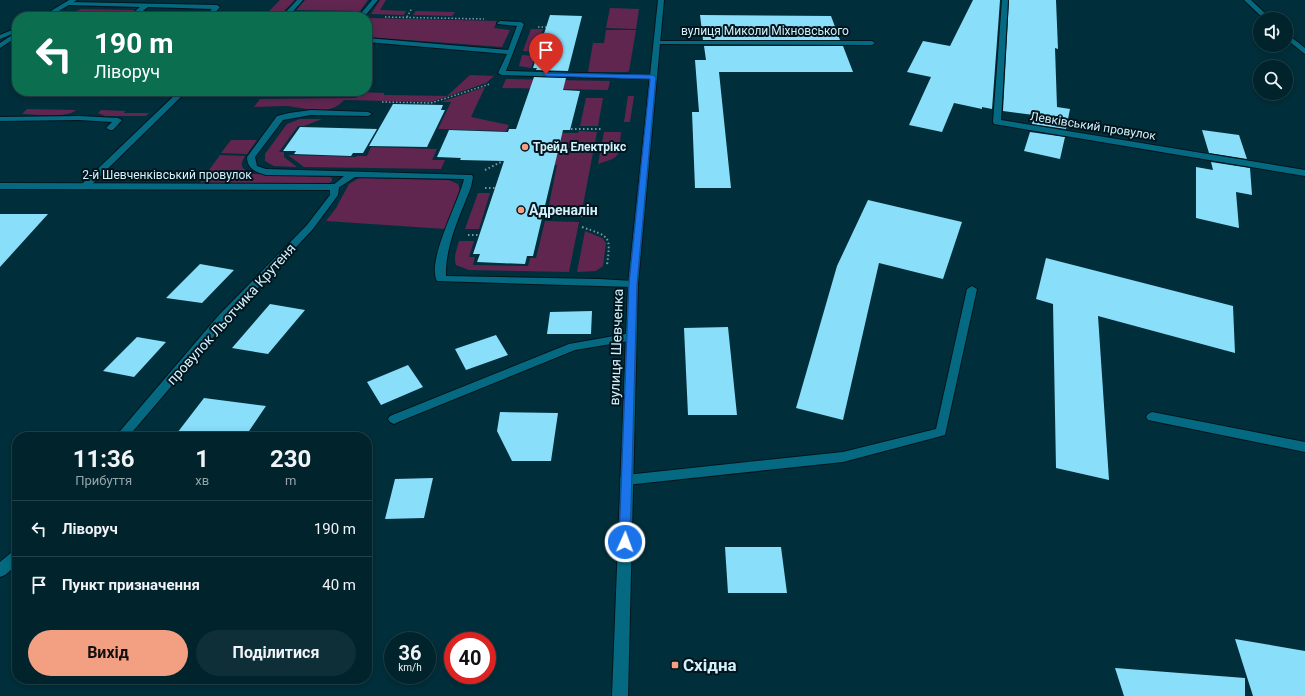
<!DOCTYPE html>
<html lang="uk">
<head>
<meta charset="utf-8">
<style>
  body { margin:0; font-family:Roboto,sans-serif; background:#0e2f38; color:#f1f3f6; height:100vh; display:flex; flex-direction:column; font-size:15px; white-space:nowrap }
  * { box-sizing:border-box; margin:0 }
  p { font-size:13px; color:#95a4a9 }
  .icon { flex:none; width:22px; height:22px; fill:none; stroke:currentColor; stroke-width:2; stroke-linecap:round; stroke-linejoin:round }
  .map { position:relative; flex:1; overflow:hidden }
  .side { position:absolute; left:12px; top:432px; width:360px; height:252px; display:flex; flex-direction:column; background:#00232c; border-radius:16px; box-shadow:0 2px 10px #0003,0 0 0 1px #224048 }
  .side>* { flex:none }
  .hud { position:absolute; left:12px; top:12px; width:360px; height:84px; border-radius:16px; box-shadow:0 2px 10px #0003,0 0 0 1px #224048; background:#0b6e4f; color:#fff; overflow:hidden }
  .tools { position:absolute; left:1253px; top:12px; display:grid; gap:8px }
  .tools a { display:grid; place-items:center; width:40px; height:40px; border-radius:50%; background:#00232c; box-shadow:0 2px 10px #0003,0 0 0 1px #224048; font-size:20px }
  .speed { position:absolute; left:384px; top:632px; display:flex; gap:8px; font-size:20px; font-weight:700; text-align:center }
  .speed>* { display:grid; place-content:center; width:52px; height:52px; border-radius:50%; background:#00232c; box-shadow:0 2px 10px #0003,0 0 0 1px #224048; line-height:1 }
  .speed small { font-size:10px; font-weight:400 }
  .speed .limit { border:6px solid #d22; background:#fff; color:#111 }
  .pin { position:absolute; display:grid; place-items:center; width:34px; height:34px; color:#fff; margin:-41px -17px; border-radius:50% 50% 50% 0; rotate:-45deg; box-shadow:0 0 4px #0007 }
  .pin .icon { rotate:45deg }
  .me { position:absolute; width:44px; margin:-22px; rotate:2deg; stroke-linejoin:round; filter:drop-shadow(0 0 3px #0008) }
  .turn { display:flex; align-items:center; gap:14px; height:84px; padding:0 16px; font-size:18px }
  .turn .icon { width:52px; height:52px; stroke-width:2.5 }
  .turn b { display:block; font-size:28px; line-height:34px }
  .eta { display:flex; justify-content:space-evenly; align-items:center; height:68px; text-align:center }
  .eta b { font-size:24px; font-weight:700; line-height:28px }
  .cta { display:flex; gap:8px; margin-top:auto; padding:8px 16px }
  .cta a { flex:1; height:46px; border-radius:24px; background:#f3a082; color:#111; font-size:16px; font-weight:700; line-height:46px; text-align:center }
  .cta a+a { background:#0e2f38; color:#f1f3f6 }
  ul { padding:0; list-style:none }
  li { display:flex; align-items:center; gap:12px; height:56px; padding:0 16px; border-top:1px solid #224048 }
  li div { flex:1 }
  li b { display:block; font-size:15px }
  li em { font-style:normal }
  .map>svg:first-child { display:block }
  .green { fill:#612650 }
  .building { fill:#89def9 }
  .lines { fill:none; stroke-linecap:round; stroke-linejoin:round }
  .service-casing { stroke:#00151d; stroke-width:2 }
  .minor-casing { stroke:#00151d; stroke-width:2 }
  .tertiary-casing { stroke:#00151d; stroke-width:2 }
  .path-far1 { stroke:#739aa5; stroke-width:1.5; stroke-dasharray:1.5 2; stroke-linecap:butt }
  .path { stroke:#739aa5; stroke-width:2; stroke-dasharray:1.5 2.5; stroke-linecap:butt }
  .service { fill:#056a81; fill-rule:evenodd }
  .minor { fill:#056a81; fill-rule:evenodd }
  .tertiary { fill:#056a81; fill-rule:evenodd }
  .route { fill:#1a73e8; stroke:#114b97 }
  .poi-dot { fill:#f3a082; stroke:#00151d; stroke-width:1.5 }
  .labels { text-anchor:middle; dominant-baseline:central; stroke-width:4; stroke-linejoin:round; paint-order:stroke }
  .far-street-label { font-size:12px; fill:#d2f1fb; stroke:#00151d }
  .far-poi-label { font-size:12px; font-weight:bold; fill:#d2f1fb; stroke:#00151d; text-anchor:start }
  .poi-label { font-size:14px; font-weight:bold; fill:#d2f1fb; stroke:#00151d; text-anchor:start }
  .street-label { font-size:14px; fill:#d2f1fb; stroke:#00151d }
  .near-poi-label { font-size:17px; font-weight:bold; fill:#d2f1fb; stroke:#00151d; text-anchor:start }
</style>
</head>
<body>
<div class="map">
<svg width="1305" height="696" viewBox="0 0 1305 696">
  <rect width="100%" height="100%" fill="#002f3b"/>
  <path class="green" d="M 280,0 L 295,0 L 284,11 L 269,11 Z
    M 305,0 L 368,0 L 360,11 L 296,10 Z
    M 380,0 L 386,0 L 380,10 L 406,11 L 404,15 L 371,14 Z
    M 610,8 L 639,9 L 636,29 L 606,28 Z
    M 81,9 L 84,9 L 136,10 L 126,17 L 108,17 L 114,12 L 77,11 L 70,17 L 61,17 Z
    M 416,11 L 455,12 L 452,16 L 413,15 Z
    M 368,18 L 497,21 L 494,28 L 510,30 L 502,47 L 367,37 Z
    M 531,29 L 543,29 L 536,52 L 523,51 Z
    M 606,30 L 636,30 L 629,71 L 627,72 L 588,72 L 593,43 L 604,43 Z
    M 522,55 L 535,56 L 531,68 L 519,66 Z
    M 470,75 L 494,76 L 486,83 L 431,102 L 344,100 C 328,118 306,107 285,106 C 275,106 265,107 254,107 L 260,99 L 356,98 L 360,92 L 384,93 L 384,95 L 447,96 Z
    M 506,79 L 610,81 L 608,90 L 502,88 Z
    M 485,87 L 471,117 L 509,125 L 506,131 L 438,129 L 451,102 L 441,102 Z
    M 628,96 L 634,96 L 630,122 L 624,122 Z
    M 586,98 L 603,98 L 598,126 L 580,126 Z
    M 27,109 L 76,110 C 66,119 36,114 22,114 Z
    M 101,110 L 125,111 L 124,113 L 149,113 L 146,116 L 105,116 L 98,113 Z
    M 300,119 L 322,119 L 304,126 L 298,126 L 279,152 L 284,152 L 284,157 L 297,167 L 274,166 L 265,161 L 265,154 L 287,124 Z
    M 579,131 L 597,132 L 582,210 L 548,210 L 557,165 L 537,164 L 545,133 L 578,133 Z
    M 604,132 L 621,132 C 618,157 623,156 598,164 Z
    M 231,140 L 257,140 L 247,154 L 221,153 Z
    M 371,147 L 437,149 L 432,160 L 445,160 L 441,169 L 304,167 L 288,155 L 356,157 L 357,156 L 367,156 Z
    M 220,155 L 245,156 C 238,167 243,170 254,174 L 329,177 L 332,178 L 332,181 L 326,185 L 199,184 Z
    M 359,178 L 449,180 L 458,184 L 460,190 L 446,229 L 326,221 L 336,208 L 349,184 Z
    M 478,193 L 490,193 L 479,229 L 465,229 Z
    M 545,221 L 579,222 L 569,272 L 469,270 L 456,265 C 453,257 457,249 459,241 L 474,241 L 469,257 L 475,257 L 473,265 L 528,266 L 530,258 L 536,258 Z
    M 585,231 L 602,238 L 606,243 L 603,266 L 596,271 L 577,272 Z"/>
  <path class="building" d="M 973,0 L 1000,0 L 992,109 L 982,107 L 982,109 L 954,103 L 942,132 L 909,125 L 931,77 L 907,72 L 923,41 L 950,46 Z
    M 1009,0 L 1056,0 L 1058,49 L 1055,48 L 1057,107 L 1070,109 L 1066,129 L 1032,124 L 1034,115 L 1003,111 Z
    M 550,15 L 582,16 L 568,71 L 536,70 L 537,68 L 533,68 Z
    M 700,15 L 831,16 L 840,40 L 703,40 Z
    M 704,46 L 843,46 L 853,72 L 719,72 L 731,188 L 695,188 L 692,112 L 699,112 L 695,60 L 706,60 Z
    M 534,77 L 566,78 L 563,90 L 580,91 L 570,130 L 563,130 L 533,256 L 527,256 L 525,264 L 477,262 L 480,254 L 473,254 L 504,161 L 460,160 L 461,158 L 437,157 L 449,130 L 508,132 L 509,129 L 516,129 Z
    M 393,104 L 443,105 L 441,110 L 445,110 L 427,147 L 369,146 Z
    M 300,127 L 339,128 L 377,129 L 363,153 L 353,153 L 351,156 L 294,154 L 296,151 L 283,151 Z
    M 1202,130 L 1239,135 L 1247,159 L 1209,153 Z
    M 1030,132 L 1065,137 L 1060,159 L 1024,151 Z
    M 1211,162 L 1250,168 L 1252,195 L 1236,192 L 1239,228 L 1196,218 L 1196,167 L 1213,170 Z
    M 868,200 L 962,222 L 943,279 L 879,263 L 843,420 L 796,408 L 837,266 Z
    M 0,214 L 48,214 L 0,267 Z
    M 1046,258 L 1233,306 L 1235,353 L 1098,316 L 1109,480 L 1056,468 L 1053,304 L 1036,299 Z
    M 200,264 L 234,270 L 202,303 L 166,298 Z
    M 270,304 L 305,310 L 268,354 L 232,348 Z
    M 592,311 L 591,334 L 547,334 L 550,312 Z
    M 728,327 L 737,415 L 688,415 L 684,328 Z
    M 496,335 L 508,355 L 466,370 L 455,349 Z
    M 137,337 L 166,342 L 134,377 L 103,371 Z
    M 408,365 L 423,387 L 381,405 L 367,382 Z
    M 204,398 L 266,406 L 245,437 L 174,437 Z
    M 500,412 L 558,413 L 551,461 L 512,461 L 497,431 Z
    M 433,478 L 424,518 L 385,519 L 395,479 Z
    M 725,547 L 781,547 L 787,593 L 728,593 Z
    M 1235,639 L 1305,651 L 1305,696 L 1253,696 Z
    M 1115,668 L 1245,678 L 1245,696 L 1124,696 Z"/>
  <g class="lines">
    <g class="service-casing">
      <path id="service" d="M 297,0 L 303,0 L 288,17 L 281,17 Z
        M 372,0 L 378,0 L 364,17 L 358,17 Z
        M 69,2 L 217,5 L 220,7 L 211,17 L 204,17 L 212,9 L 148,7 L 135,17 L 128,17 L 140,7 L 67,5 L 67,3 Z
        M 500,21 L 521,22 L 524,24 L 506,71 L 653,75 L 657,77 L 653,79 L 502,75 L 498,73 L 507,54 L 367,42 L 367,38 L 508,50 L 517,26 L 498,24 L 497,23 Z
        M 17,32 L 17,37 L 0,48 L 0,43 Z
        M 179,91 L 187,91 L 88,188 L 82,188 L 81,186 L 82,184 Z
        M 311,110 L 368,112 L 372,114 L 368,116 L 311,115 L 283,120 L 255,157 L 257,166 L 266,169 L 472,175 L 473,177 L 471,187 C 460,216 445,245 446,276 L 599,279 L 633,281 L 638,284 L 633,287 L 437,281 C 426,261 459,202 464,179 L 355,177 L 335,190 L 331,187 L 344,176 L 266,175 C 256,172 247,169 247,157 L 277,116 L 289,113 Z
        M 79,116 L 118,118 L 122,120 L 113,130 L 110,130 L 106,128 L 112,122 L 79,120 L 0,121 L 0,117 Z
        M 972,286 L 977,289 L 945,435 L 843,462 L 626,485 L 621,484 L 620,480 L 621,476 L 626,475 L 843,452 L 936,429 L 967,289 Z
        M 631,333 L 635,334 L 636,337 L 635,340 L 575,350 L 398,422 L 394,424 L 390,422 L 388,419 L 390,416 L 569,344 Z
        M 1152,412 L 1305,442 L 1305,452 L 1148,420 L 1146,417 L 1148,414 Z"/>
    </g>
    <g class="minor-casing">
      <path id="minor" d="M 69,0 L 77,0 L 49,17 L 41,17 Z
        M 1002,0 L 1008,0 L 1001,120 L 1305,170 L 1305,176 L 994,124 L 993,122 Z
        M 1244,0 L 1251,0 L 1271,19 L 1264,19 Z
        M 17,28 L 17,32 L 0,39 L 0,35 Z
        M 1286,33 L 1305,48 L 1305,54 L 1286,39 Z
        M 656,41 L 872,41 L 875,43 L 872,45 L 658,44 L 656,43 Z
        M 0,183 L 335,184 L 339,187 L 338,195 L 313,229 L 227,321 L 128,437 L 115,437 L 219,315 L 307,225 L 330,195 L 330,190 L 0,189 Z
        M 17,550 L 17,565 L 5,575 L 0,577 L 0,562 L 12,552 Z"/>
    </g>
    <g class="tertiary-casing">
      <path id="tertiary" d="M 658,0 L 664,0 L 638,284 L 628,696 L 612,696 L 628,284 Z"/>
    </g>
    <path class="path-far1" d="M 385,17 L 484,19
      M 407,17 L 412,8
      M 538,27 L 546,27
      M 530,54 L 538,54
      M 13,79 L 17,79
      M 382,102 L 431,103 L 490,84"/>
    <path class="path" d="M 571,129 L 601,129
      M 485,170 L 503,161
      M 485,188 L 495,188
      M 537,215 L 584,216
      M 582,227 C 610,237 611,235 607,265
      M 468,235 L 479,235"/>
    <use href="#service" class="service"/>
    <use href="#minor" class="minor"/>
    <use href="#tertiary" class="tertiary"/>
  </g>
  <path class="route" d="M 544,73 L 653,75 L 656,77 L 637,284 L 630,542 L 629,545 L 625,547 L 621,545 L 619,542 L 629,284 L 650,79 L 546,76 L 543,74 Z"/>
  <g class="poi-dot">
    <circle cx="525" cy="147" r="4"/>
    <circle cx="521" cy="210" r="4"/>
    <rect x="671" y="661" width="8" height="8" rx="2"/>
  </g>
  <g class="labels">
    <g class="far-street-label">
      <text x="765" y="31">вулиця Миколи Міхновського</text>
      <text transform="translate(1093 126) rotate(9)">Левківський провулок</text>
      <text x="167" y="175">2-й Шевченківський провулок</text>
    </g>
    <g class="far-poi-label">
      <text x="533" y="147">Трейд Електрікс</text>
    </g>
    <g class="poi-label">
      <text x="529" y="210">Адреналін</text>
    </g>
    <g class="street-label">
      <text transform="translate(231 314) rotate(-48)">провулок Льотчика Крутеня</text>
      <text transform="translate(616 347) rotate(-88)">вулиця Шевченка</text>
    </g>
    <g class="near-poi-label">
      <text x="683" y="665">Східна</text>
    </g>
  </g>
</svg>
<div class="tools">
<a><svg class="icon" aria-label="sound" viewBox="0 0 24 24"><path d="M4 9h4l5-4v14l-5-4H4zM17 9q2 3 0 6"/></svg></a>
<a><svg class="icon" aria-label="search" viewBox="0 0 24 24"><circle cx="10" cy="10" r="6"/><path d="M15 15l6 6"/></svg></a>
</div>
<div class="speed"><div>36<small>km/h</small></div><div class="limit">40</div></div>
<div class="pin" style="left:546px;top:74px;background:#d93025"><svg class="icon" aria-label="arrive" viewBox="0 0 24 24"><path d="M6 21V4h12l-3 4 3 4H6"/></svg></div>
<svg class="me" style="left:625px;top:542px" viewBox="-20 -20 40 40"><circle r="17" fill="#1a73e8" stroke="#fff" stroke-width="3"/><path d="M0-11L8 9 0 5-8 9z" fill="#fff"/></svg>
<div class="hud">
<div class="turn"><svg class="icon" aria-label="left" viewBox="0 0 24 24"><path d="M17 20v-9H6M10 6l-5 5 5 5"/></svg><div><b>190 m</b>Ліворуч</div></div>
</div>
<section class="side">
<div class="eta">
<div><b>11:36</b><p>Прибуття</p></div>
<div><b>1</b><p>хв</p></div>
<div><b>230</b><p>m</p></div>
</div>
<ul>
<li><svg class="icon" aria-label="left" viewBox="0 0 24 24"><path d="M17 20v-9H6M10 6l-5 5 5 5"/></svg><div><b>Ліворуч</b></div><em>190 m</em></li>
<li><svg class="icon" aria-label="arrive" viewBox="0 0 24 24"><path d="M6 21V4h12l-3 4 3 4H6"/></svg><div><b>Пункт призначення</b></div><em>40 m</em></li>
</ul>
<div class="cta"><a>Вихід</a><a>Поділитися</a></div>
</section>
</div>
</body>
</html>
